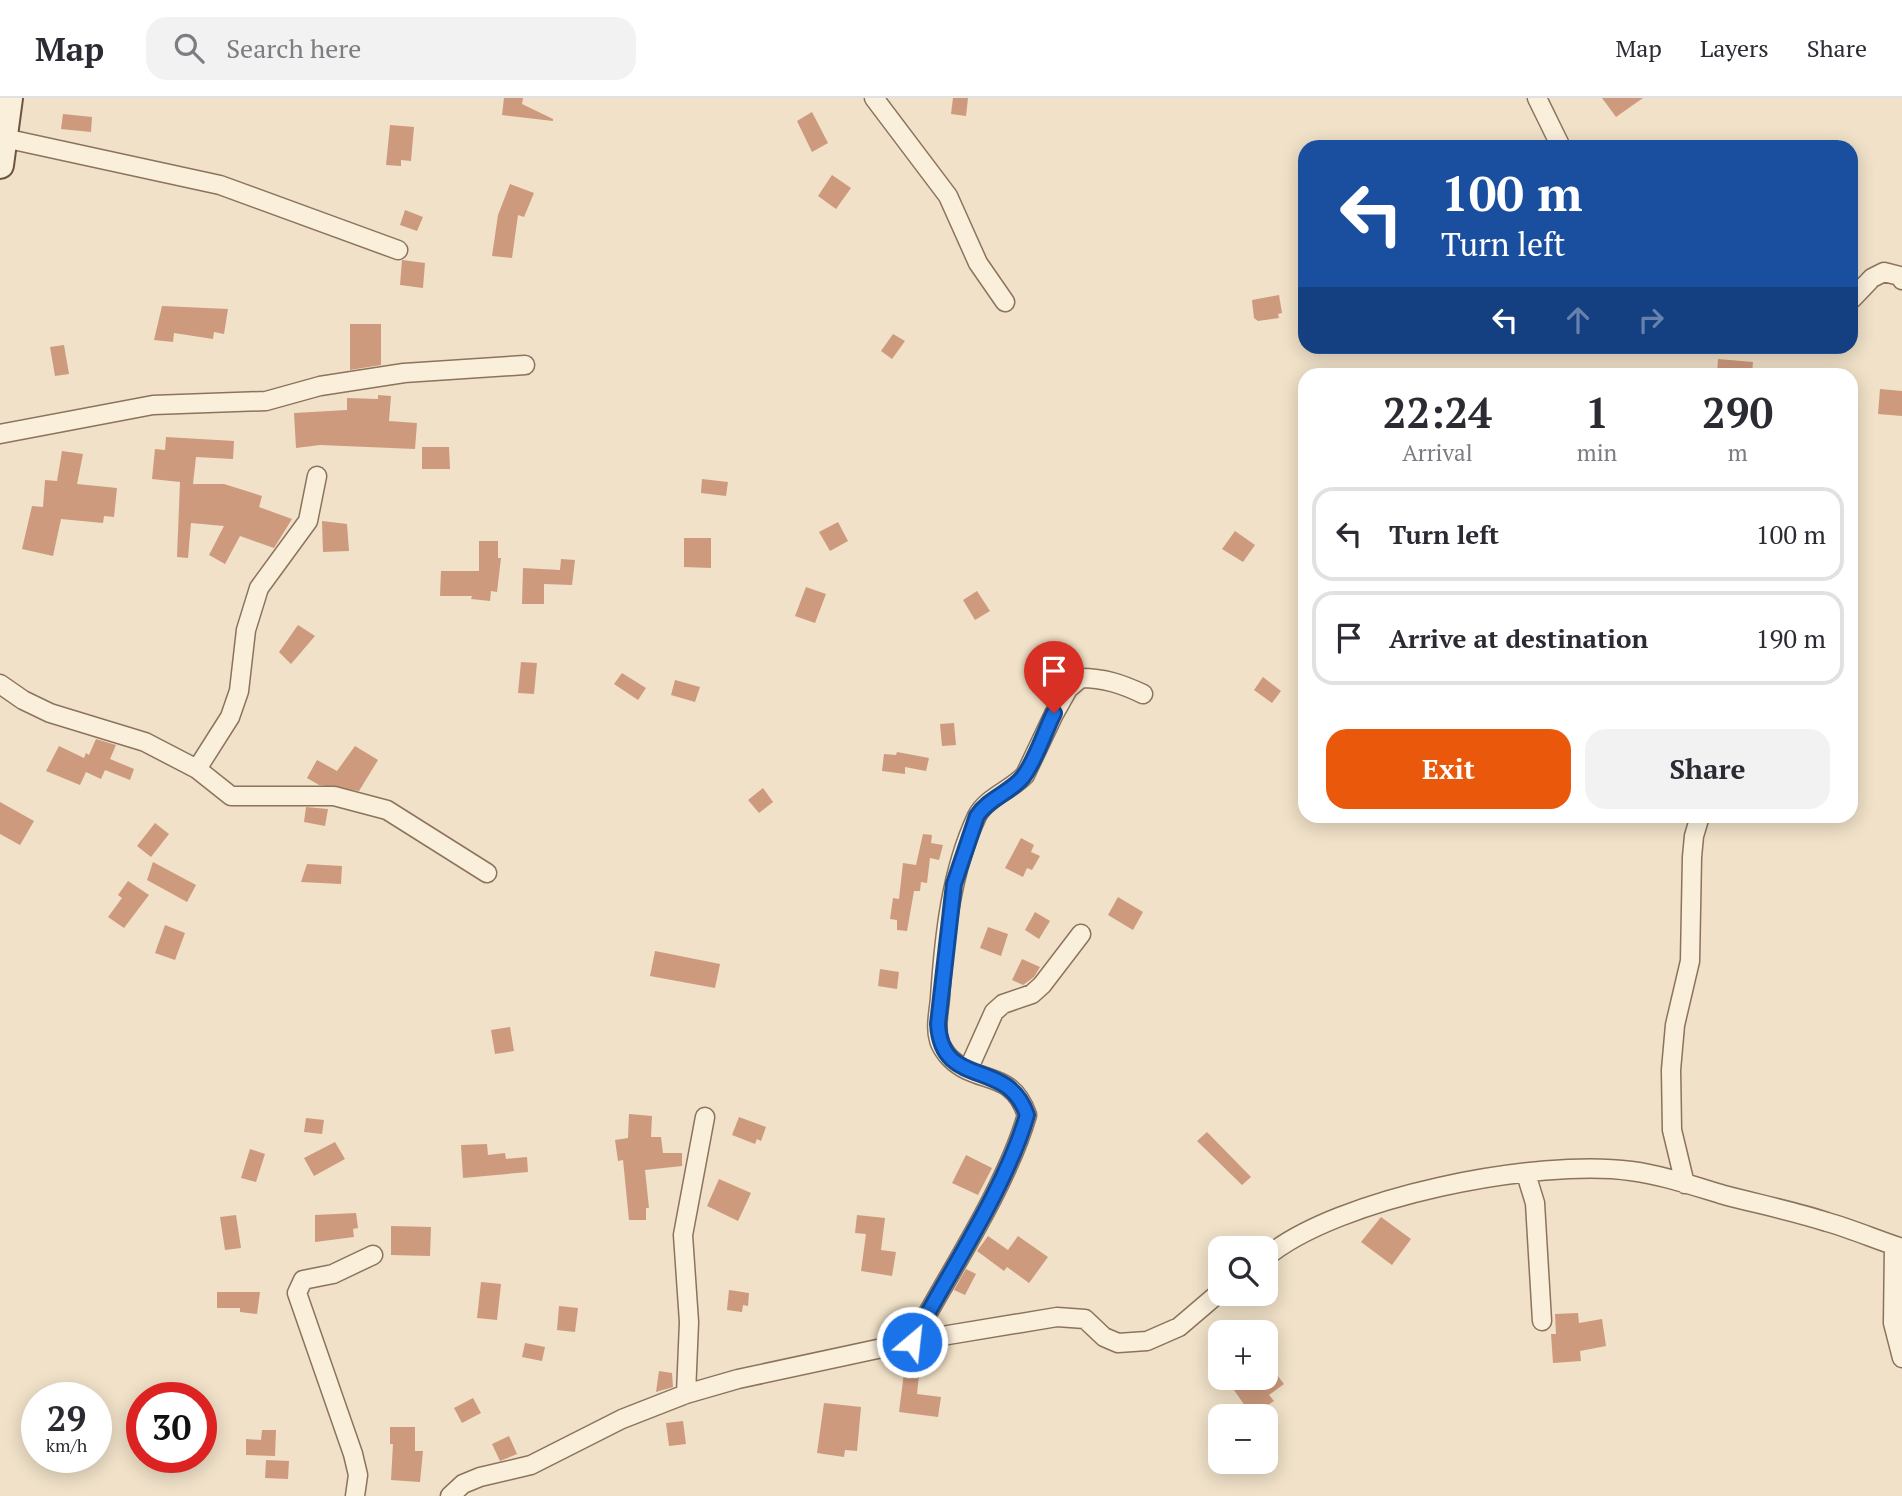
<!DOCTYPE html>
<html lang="en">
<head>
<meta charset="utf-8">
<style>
  body { margin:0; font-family:"PT Serif",serif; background:#f2f2f3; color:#2b2b33; height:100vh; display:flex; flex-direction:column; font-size:26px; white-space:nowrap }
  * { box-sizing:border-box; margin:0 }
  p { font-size:23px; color:#7c7c81 }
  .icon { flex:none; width:38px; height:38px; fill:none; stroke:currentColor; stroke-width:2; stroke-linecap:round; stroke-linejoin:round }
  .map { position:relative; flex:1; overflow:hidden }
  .side { position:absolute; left:1298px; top:270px; width:560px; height:455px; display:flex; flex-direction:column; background:#fff; border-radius:21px; box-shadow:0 4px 18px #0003 }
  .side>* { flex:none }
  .guide { position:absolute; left:1298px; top:42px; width:560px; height:214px; border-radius:21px; box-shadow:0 4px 18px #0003; background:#1a4fa0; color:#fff; overflow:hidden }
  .tools { position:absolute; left:1208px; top:1138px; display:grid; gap:14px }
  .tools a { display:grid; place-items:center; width:70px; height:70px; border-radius:14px; background:#fff; box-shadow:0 4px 18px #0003; font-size:35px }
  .speed { position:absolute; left:21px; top:1284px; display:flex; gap:14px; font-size:35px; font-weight:700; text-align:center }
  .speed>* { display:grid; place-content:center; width:91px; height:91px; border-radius:50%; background:#fff; box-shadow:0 4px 18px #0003; line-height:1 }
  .speed small { font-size:18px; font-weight:400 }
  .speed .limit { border:10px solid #d22; background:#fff; color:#111 }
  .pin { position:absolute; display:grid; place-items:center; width:60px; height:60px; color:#fff; margin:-72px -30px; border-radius:50% 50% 50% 0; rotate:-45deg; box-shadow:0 0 7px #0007 }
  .pin .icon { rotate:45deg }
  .me { position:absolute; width:77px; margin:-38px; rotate:28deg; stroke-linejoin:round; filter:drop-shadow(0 0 5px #0008) }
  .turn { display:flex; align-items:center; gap:24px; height:147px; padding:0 28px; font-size:32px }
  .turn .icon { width:91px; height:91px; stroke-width:2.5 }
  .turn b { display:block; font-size:49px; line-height:60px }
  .lanes { display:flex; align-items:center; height:66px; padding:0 28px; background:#0003; justify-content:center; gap:35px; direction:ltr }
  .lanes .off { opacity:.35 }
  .eta { display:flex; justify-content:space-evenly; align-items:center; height:119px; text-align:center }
  .eta b { font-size:42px; font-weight:600; line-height:49px }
  .cta { display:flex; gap:14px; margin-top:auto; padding:14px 28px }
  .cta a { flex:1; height:80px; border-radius:21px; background:#ea580c; color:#fff; font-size:28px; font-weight:600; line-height:80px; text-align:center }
  .cta a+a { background:#f2f2f3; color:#2b2b33 }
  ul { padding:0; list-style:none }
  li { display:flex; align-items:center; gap:21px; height:94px; margin:0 14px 10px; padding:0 14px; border:4px solid #e1e1e2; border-radius:21px }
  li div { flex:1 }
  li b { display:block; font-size:26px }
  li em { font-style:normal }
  header { display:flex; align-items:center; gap:42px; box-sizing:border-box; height:98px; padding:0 35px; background:#fff; border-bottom:2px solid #e1e1e2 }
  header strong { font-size:33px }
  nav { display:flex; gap:38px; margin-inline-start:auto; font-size:24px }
  .search { width:490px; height:63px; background:#f2f2f3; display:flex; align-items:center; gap:18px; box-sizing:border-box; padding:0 24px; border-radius:21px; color:#7c7c81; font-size:26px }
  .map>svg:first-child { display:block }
  .building { fill:#ce9a7d }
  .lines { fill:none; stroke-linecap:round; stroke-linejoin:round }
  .minor-casing { stroke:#8c735c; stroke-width:21 }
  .secondary-casing { stroke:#6e543f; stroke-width:30 }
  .minor { stroke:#faefdb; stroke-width:18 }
  .secondary { stroke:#faefdb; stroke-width:26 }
  .route-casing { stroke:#114b97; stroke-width:18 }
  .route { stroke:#1a73e8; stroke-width:12 }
</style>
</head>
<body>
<header>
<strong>Map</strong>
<div class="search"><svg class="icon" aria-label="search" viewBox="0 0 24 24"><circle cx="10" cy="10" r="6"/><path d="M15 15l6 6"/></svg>Search here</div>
<nav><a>Map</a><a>Layers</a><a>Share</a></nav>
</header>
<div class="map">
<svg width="1902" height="1398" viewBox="0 0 1902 1398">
  <rect width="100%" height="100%" fill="#f0e1c8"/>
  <path class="building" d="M 504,0 L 523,0 L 522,6 L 553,21 L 553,23 L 502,17 Z
    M 953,0 L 968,0 L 966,18 L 951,16 Z
    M 1602,0 L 1643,0 L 1616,19 Z
    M 812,14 L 828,45 L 812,54 L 797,23 Z
    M 63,16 L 92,19 L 91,34 L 61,31 Z
    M 390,27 L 414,29 L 411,63 L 401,62 L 401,68 L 386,67 Z
    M 832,77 L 851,90 L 836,111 L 818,98 Z
    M 510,86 L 534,95 L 524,119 L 518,117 L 512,160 L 492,158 L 498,117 Z
    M 405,112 L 423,119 L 417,133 L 400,127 Z
    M 402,162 L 425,165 L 423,190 L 400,187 Z
    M 1279,197 L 1282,215 L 1278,216 L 1279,220 L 1258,223 L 1254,220 L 1252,202 Z
    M 162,208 L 228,211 L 224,236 L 214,234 L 213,241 L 174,235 L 173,244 L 154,242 Z
    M 350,226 L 381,226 L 381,267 L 350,272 Z
    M 893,236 L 905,243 L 892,261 L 881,253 Z
    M 64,247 L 69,276 L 55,278 L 50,249 Z
    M 1718,261 L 1753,264 L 1752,276 L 1717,276 Z
    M 1880,291 L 1902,293 L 1902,318 L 1878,316 Z
    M 378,297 L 391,298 L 389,323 L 417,325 L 415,351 L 320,347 L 296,350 L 294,315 L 347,312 L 347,300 L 378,301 Z
    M 166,339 L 234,343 L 233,361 L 196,359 L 193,386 L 224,386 L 262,398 L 259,409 L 292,421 L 274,450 L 240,438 L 225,466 L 209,457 L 224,428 L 191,425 L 188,460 L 177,459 L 180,384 L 152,381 L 155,351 L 165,352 Z
    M 422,349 L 449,349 L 450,371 L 422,371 Z
    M 62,353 L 83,356 L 77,386 L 117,390 L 114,419 L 104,418 L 103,425 L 61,421 L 53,458 L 22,451 L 32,408 L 43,409 L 45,382 L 57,383 Z
    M 702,381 L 728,384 L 726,398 L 701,395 Z
    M 322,423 L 347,426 L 349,453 L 323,454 Z
    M 838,424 L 848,443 L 830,453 L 819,434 Z
    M 1235,433 L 1255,447 L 1243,464 L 1222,451 Z
    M 684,440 L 711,440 L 711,470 L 684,469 Z
    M 479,443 L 498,443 L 498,460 L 501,460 L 497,494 L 491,493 L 490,503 L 471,501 L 472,498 L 440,498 L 441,473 L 479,473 Z
    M 561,461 L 575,462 L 572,487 L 544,486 L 544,506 L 522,506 L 523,470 L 560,472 Z
    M 806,489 L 826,496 L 815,525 L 795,518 Z
    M 977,493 L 990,513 L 975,522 L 963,502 Z
    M 298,527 L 315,538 L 291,566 L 279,554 Z
    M 521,564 L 537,565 L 534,596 L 518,595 Z
    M 622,575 L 646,590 L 638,602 L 614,586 Z
    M 1263,579 L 1281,593 L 1272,605 L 1254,592 Z
    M 675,582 L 700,589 L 695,604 L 671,597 Z
    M 954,625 L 956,647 L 942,648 L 940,626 Z
    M 96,641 L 116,647 L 110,661 L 134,671 L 130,682 L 105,672 L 101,681 L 86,674 L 80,687 L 46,673 L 59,648 L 84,660 L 86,655 L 89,657 Z
    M 355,648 L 378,662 L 359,693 L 319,687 L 307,680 L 317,662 L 337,673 Z
    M 897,654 L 929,660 L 926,673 L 905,669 L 905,676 L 882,673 L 884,656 L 896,657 Z
    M 763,690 L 773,704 L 759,715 L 748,702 Z
    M 0,704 L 34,723 L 20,747 L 0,736 Z
    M 306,709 L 328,711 L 325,728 L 304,724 Z
    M 155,725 L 169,736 L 151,759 L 137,748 Z
    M 923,736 L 932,737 L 931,745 L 943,747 L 939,762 L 930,760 L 927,785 L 921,784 L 920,793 L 914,793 L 907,833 L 897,832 L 897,822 L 890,821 L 893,800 L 899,801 L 903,765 L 916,767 Z
    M 1021,740 L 1034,747 L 1031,754 L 1040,758 L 1032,772 L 1027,770 L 1023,779 L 1005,770 Z
    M 153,764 L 196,787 L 187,804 L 147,782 Z
    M 307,766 L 342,768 L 341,786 L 301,784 Z
    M 128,783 L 149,797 L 124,830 L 108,819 L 122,800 L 118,797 Z
    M 1118,799 L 1143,814 L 1133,832 L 1108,817 Z
    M 1035,814 L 1050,823 L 1039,841 L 1025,832 Z
    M 165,827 L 185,835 L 175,862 L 155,855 Z
    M 988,829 L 1008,836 L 1001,858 L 980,850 Z
    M 655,853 L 720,866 L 715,890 L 650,878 Z
    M 1022,861 L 1040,869 L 1034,879 L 1023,887 L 1012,882 Z
    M 880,871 L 899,874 L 897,891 L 878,888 Z
    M 510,929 L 514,953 L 495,956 L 491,932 Z
    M 629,1016 L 652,1018 L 651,1039 L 661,1039 L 663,1055 L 682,1055 L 682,1068 L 645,1072 L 649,1110 L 646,1110 L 646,1122 L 629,1122 L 623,1062 L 618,1063 L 615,1042 L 628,1040 Z
    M 739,1019 L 766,1029 L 761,1043 L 757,1041 L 755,1046 L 732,1037 Z
    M 306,1020 L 324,1022 L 322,1036 L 304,1034 Z
    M 1207,1034 L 1251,1079 L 1242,1087 L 1197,1043 Z
    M 335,1044 L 345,1061 L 314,1078 L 304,1060 Z
    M 487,1046 L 488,1057 L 505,1055 L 506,1061 L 527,1059 L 528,1074 L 463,1080 L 461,1047 Z
    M 250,1051 L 265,1056 L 256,1084 L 241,1080 Z
    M 966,1057 L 992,1070 L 978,1097 L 952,1085 Z
    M 719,1081 L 751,1095 L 738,1123 L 707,1108 Z
    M 356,1115 L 358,1130 L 353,1131 L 354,1139 L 315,1144 L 315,1117 Z
    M 236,1117 L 241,1150 L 225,1152 L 220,1119 Z
    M 857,1117 L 885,1120 L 881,1152 L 896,1154 L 892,1178 L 861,1173 L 866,1136 L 855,1135 Z
    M 1381,1119 L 1411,1141 L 1392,1167 L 1361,1144 Z
    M 391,1128 L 431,1129 L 430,1158 L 391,1157 Z
    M 988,1138 L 1008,1152 L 1018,1138 L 1048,1159 L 1029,1185 L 1007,1169 L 1004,1173 L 977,1153 Z
    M 966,1171 L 976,1176 L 965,1197 L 954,1192 Z
    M 481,1184 L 501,1186 L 497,1222 L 477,1220 Z
    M 729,1192 L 749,1195 L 748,1208 L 743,1207 L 742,1214 L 727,1212 Z
    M 217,1194 L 260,1194 L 257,1216 L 240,1214 L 240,1210 L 217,1210 Z
    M 559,1208 L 578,1210 L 575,1234 L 557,1232 Z
    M 1578,1215 L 1579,1225 L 1602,1221 L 1606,1248 L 1580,1253 L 1581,1263 L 1553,1265 L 1551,1236 L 1556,1236 L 1555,1216 Z
    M 525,1245 L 545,1249 L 542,1263 L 522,1259 Z
    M 1265,1261 L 1284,1286 L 1269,1297 L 1274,1303 L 1252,1318 L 1234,1292 L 1239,1289 L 1231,1279 L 1265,1279 Z
    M 905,1267 L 920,1268 L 917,1296 L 941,1299 L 938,1319 L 899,1314 Z
    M 659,1273 L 672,1275 L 673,1289 L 656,1294 Z
    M 473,1300 L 481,1315 L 462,1325 L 454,1310 Z
    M 824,1305 L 861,1309 L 857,1353 L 845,1352 L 844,1359 L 817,1355 Z
    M 683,1323 L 686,1346 L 669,1348 L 666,1325 Z
    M 390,1329 L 415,1329 L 415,1353 L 423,1353 L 420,1384 L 391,1382 L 393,1346 L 390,1346 Z
    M 262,1332 L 276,1332 L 275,1358 L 246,1357 L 246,1341 L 261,1342 Z
    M 509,1338 L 517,1356 L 500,1363 L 492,1346 Z
    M 266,1362 L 289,1363 L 288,1381 L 265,1380 Z"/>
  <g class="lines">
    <g class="minor-casing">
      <path id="minor" d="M 874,0 L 948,98 L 978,165 L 1005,204
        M 1537,0 L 1561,49
        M 4,40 L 220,87 L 398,152
        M 1852,201 L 1872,180 L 1884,174 L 1900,178 L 1902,182
        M 0,336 L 153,307 L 266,303 L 320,288 L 404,275 L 525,267
        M 0,586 L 23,602 L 50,615 L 145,644 L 197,671 L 231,698 L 334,698 L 387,712 L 487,775
        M 197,671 L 230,619 L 239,593 L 246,532 L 259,490 L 308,423 L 317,378
        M 968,972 L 994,914 L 1003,906 L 1032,896 L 1042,887 L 1081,836
        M 1526,1076 L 1535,1105 L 1542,1223
        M 1685,1086 L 1672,1032 L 1671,972 L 1675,927 L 1690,863 L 1692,759 L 1694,738 L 1700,718
        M 1894,1148 L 1893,1225 L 1902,1260
        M 1265,1160 C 1337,1099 1539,1060 1631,1073 C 1662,1077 1694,1088 1724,1097 C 1758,1106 1793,1113 1827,1124 C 1852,1131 1877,1142 1902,1150
        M 912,1244 C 948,1176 1006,1090 1027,1017 C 1011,970 978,988 950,960 C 946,956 940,947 939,942 C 935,929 939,913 940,900 C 944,839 951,773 977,718 C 986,700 1011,692 1025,677 L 1054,616 L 1068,591 L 1081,580 C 1104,580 1122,586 1143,596
        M 686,1296 L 689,1224 L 683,1137 L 705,1019
        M 355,1398 L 358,1377 L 353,1356 L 297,1195 L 303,1182 L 333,1176 L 373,1157
        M 450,1398 L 463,1386 L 480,1379 L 531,1367 L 622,1321 L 686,1296 L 738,1281 L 924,1241 L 1057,1219 L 1085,1221 L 1104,1239 L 1118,1245 L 1147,1243 L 1179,1229 L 1220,1194"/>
    </g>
    <g class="secondary-casing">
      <path id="secondary" d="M 0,67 L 9,0"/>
    </g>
    <use href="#minor" class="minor"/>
    <use href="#secondary" class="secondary"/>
  </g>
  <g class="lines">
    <g class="route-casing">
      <path id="route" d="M 912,1244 C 948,1176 1006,1090 1027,1017 C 1007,958 942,993 938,926 L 954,786 L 977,718 C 989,700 1010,695 1023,679 C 1036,662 1044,635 1054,615"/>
    </g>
    <use href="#route" class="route"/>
  </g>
</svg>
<div class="tools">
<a><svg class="icon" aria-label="search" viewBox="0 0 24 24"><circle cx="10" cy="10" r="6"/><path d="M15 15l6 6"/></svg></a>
<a>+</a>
<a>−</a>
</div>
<div class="speed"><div>29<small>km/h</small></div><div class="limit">30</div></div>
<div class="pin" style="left:1054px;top:615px;background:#d93025"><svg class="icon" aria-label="arrive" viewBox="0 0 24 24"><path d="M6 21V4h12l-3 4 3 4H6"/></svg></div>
<svg class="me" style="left:912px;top:1244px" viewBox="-20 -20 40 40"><circle r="17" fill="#1a73e8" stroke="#fff" stroke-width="3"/><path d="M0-11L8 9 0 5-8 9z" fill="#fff"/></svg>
<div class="guide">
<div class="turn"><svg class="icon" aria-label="left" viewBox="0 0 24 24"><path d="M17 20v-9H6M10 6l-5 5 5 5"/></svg><div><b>100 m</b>Turn left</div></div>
<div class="lanes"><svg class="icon" aria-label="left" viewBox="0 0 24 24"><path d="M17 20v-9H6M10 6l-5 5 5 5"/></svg><svg class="icon off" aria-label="ahead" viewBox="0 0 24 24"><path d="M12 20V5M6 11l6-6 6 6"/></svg><svg class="icon off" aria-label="right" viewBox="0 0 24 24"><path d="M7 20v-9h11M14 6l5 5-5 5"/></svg></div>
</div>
<section class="side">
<div class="eta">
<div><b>22:24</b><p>Arrival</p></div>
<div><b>1</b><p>min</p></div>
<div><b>290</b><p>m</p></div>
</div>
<ul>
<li><svg class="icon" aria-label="left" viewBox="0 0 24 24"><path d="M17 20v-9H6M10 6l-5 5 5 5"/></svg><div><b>Turn left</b></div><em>100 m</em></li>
<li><svg class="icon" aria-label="arrive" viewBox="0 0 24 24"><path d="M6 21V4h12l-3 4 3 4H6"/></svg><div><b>Arrive at destination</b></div><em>190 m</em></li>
</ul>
<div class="cta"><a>Exit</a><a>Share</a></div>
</section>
</div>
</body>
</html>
